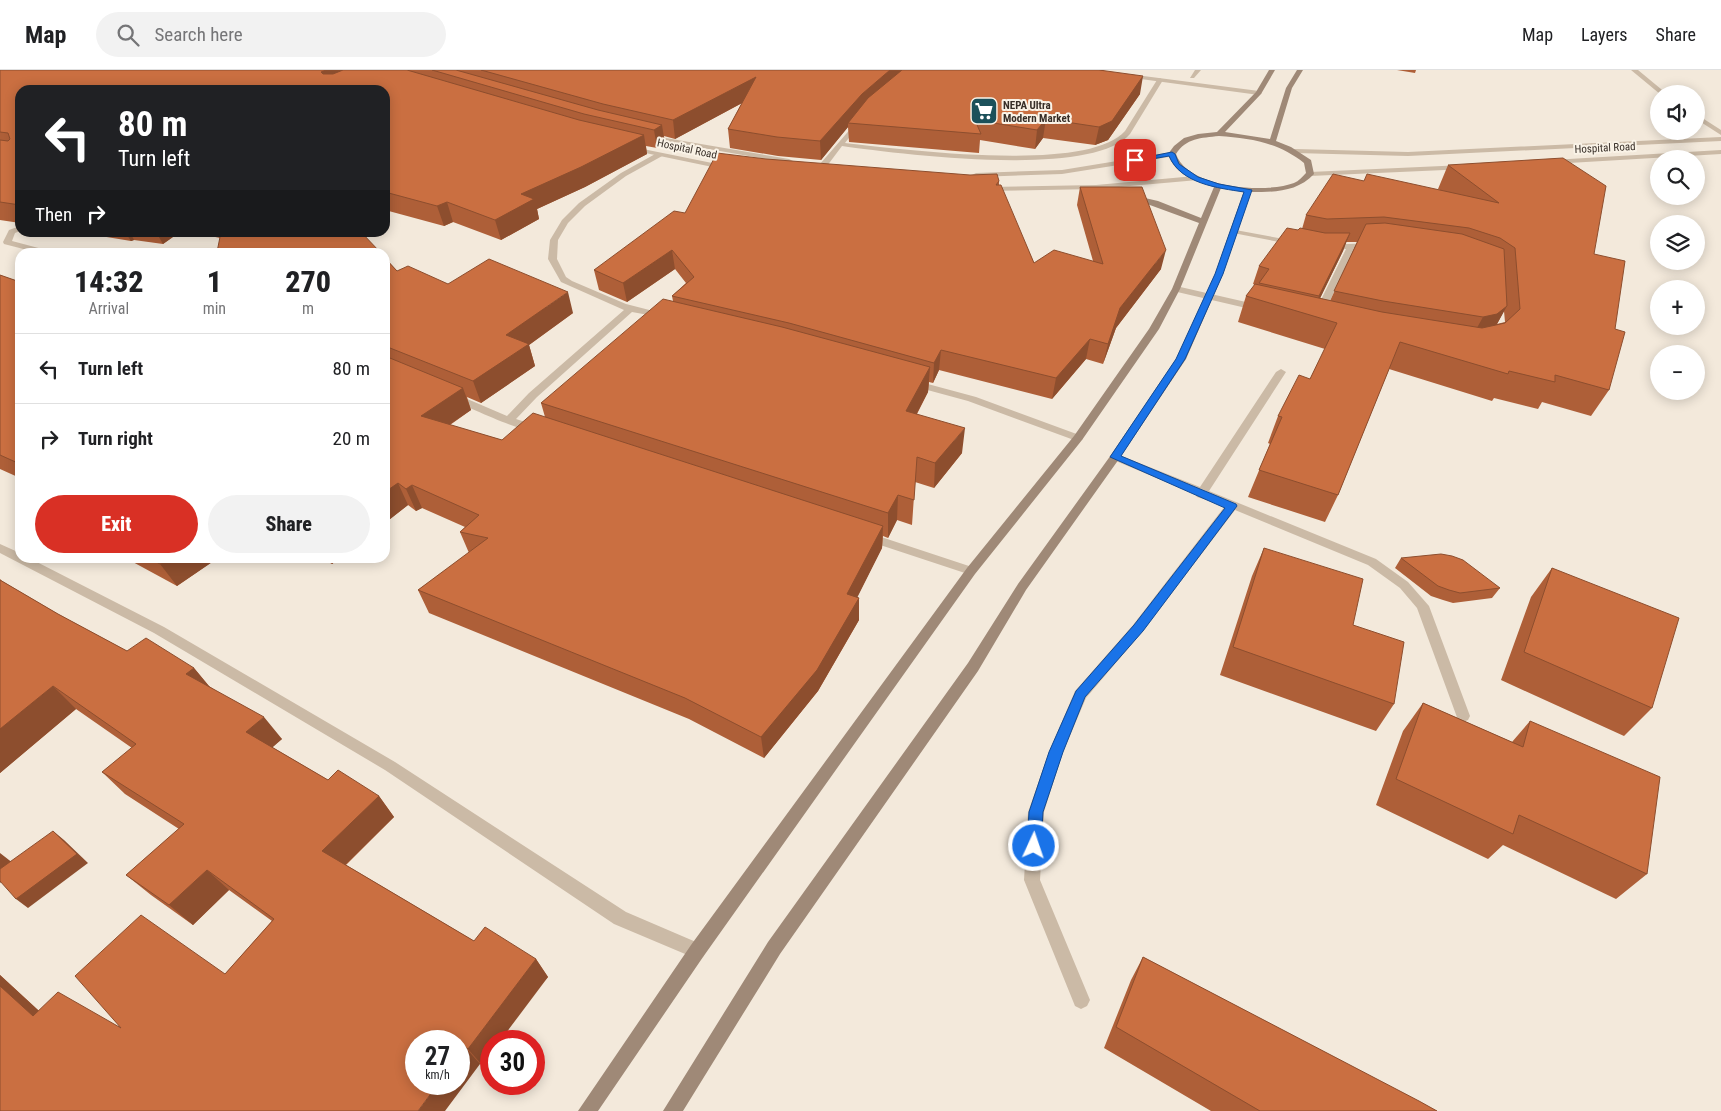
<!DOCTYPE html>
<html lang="en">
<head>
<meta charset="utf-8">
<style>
  body { margin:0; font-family:"Roboto Condensed",sans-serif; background:#f2f2f2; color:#202124; height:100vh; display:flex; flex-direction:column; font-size:19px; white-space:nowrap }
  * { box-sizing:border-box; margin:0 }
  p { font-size:16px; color:#757577 }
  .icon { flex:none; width:28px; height:28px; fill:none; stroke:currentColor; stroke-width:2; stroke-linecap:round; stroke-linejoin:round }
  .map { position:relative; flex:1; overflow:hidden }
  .details { position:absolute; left:15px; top:178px; width:375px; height:315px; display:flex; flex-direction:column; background:#fff; border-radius:15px; box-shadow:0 2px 12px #0003 }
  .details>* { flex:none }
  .guide { position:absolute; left:15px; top:15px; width:375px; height:152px; border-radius:15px; box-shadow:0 2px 12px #0003; background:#202124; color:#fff; overflow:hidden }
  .controls { position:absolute; left:1650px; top:15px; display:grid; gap:10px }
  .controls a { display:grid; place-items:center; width:55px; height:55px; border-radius:50%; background:#fff; box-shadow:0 2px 12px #0003; font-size:25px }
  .speed { position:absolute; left:405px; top:960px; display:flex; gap:10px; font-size:25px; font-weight:700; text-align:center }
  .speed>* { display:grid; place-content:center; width:65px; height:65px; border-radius:50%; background:#fff; box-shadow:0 2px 12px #0003; line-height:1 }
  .speed small { font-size:12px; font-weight:400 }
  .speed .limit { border:8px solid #d22; background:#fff; color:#111 }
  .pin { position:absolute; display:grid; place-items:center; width:42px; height:42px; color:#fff; margin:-21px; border-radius:10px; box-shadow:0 2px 8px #0006 }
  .me { position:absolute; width:55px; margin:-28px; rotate:3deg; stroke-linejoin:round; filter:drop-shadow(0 0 4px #0008) }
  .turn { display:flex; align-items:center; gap:18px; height:105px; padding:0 20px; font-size:22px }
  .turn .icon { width:65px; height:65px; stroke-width:2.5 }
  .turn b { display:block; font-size:35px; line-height:42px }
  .then { display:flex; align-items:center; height:48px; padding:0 20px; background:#0003; gap:10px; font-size:19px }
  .eta { display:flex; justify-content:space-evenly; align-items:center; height:85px; text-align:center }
  .eta b { font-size:30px; font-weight:800; line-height:35px }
  .primary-button { display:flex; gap:10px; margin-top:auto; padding:10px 20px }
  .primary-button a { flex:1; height:58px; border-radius:30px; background:#d93025; color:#fff; font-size:20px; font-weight:800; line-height:58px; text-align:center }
  .primary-button a+a { background:#f2f2f2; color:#202124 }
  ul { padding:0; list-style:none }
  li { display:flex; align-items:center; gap:15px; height:70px; padding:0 20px; border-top:1px solid #e0e0e0 }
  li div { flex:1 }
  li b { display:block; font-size:19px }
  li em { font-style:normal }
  header { display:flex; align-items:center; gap:30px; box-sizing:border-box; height:70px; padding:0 25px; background:#fff; border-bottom:1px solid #e0e0e0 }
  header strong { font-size:24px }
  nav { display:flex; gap:28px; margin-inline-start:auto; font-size:18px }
  .search { width:350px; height:45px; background:#f2f2f2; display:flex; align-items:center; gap:12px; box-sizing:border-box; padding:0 18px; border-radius:28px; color:#757577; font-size:19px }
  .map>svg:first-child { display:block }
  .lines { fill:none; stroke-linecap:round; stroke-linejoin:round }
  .service { fill:#cbbaa6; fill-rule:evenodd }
  .minor { fill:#cbbaa6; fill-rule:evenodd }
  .tertiary { fill:#cbbaa6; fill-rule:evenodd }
  .secondary { fill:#9f8977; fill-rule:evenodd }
  .wall { fill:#ae5f38; fill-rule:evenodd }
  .shaded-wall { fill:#8d4e2e }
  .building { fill:#ca6f41; stroke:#8d4e2e }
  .route { fill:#1a73e8; stroke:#114b97 }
  .labels { text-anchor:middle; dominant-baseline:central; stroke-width:4; stroke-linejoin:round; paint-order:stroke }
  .far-poi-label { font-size:11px; font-weight:bold; fill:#372e27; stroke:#faf3e7; text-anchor:start }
  .far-street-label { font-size:11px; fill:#372e27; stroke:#faf3e7 }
</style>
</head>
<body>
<header>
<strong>Map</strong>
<div class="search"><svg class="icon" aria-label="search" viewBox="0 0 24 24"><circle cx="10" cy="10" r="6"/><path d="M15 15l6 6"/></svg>Search here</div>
<nav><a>Map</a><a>Layers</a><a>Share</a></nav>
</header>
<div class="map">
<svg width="1721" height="1041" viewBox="0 0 1721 1041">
  <rect width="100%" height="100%" fill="#f3e9db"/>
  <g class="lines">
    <path class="service" d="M 1195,0 L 1201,0 L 1194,8 L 1190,8 Z
      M 1160,8 L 1163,10 L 1130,64 C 1092,109 899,84 842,76 L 827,96 L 820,94 L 859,49 L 862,51 L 845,73 C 900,79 1088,104 1125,61 L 1157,10 Z
      M 1230,159 L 1295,171 L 1299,173 L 1295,175 L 1233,163 L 1230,163 Z
      M 1372,173 L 1376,175 L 1375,177 L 1354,178 L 1324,244 L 1319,247 L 1316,246 L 1314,244 L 1346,179 L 1325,179 L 1325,175 Z
      M 1176,216 L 1259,235 L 1264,238 L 1259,241 L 1173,221 L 1173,217 Z"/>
    <path class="minor" d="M 1631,0 L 1638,0 L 1667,24 L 1660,24 Z
      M 1128,4 L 1259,21 L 1262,23 L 1259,25 L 1126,7 Z
      M 1696,44 L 1721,60 L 1721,65 L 1696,49 Z
      M 657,83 L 664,85 L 626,106 L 585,136 L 568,153 L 558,170 L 557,189 L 566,207 L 572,211 L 626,234 L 665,244 L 665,248 L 632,242 L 537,327 L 516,349 L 540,357 L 541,359 L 540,361 C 525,365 467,336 450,329 L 450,325 L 458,325 L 507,346 L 529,323 L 624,240 L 561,212 L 548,189 L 550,170 L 562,150 L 579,133 L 621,103 Z
      M 20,156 L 20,161 L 15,163 L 12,171 L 46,180 L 47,182 L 35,182 L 4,174 L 3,172 L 9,160 Z
      M 1281,299 L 1286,302 L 1209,421 L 1376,489 L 1408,512 L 1429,536 L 1470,646 L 1468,650 L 1463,652 L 1458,650 L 1417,538 L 1400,518 L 1368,495 L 1235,440 L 1143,561 L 1086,628 L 1063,682 L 1044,742 L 1040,810 L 1090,930 L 1087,936 L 1081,939 L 1075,936 L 1024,810 L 1028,742 L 1049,682 L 1075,621 L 1133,555 L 1225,436 L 1197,427 L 1195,424 L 1111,389 L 1110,387 L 1111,385 L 1119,385 L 1200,417 L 1276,302 Z
      M 913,310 L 976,327 L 1082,366 L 1083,368 L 1082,370 L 1074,370 L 968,331 L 909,315 L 908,313 Z
      M 866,462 L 975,498 L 977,501 L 971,505 L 862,469 L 860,466 Z
      M 0,474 L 20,483 L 20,488 L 29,488 L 164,557 L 395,692 L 626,842 L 703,875 L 705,881 L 703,887 L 697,889 L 614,854 L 385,700 L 154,563 L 0,483 Z"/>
    <path class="tertiary" d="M 648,65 L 789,89 L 793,91 L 789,93 L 646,68 L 645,67 Z
      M 1721,67 L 1721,71 L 1408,86 L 1295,83 L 1291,81 L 1295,79 L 1408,82 Z
      M 628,76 L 727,96 L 731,98 L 727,100 L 631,80 L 628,80 Z
      M 1721,80 L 1721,84 L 1552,94 L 1548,92 L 1552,90 Z
      M 1172,82 L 1176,84 L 1175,86 L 1062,104 L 976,107 L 972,105 L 976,103 L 1062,100 Z
      M 1464,95 L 1468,97 L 1467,99 L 1310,106 L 1306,104 L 1310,102 Z
      M 1195,106 L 1198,106 L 1198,110 L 1096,119 L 986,121 L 982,119 L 986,117 L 1096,115 Z"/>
    <path class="secondary" d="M 1269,0 L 1275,0 L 1261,24 L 1225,62 L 1270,69 L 1286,18 L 1297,0 L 1303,0 L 1292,18 L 1276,71 L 1291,77 L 1311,90 L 1314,104 C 1297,122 1275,122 1251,122 L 1223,204 L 1186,289 L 1119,389 L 1026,520 L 978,601 L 780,884 L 683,1041 L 663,1041 L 768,872 L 968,593 L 1018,514 L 1111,385 L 1176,289 L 1215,204 L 1244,121 L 1221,118 L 1180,219 L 1159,259 L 1082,370 L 975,504 L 703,887 L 598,1041 L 578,1041 L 691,875 L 967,498 L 1074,366 L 1149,259 L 1172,219 L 1199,153 L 1128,127 L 1132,125 L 1158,131 L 1201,148 L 1214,117 C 1195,111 1175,105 1168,84 L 1174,76 L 1184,68 L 1198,64 L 1217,62 L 1256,22 ZM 1219,66 C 1251,68 1279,73 1304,93 L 1306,103 C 1302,107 1299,111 1294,113 C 1265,124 1187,118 1176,84 C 1186,68 1201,68 1219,66 Z"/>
  </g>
  <path class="wall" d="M 0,0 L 1103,0 L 1140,24 L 1108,70 L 1095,75 L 1043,68 L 1035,79 L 980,70 L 979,83 L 849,72 L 848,57 L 821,90 L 778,86 L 730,78 L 728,59 L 742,33 L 675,69 L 664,66 L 665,74 L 657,78 L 646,76 L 647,84 L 585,117 L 537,139 L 539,149 L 501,170 L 453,152 L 444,156 L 385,140 L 385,20 L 20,20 L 20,153 L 0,150 Z
    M 1397,0 L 1416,0 L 1415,3 Z
    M 766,89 L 999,111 L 999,115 L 1034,193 L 1093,191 L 1077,135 L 1080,117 L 1161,199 L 1116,258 L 1103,294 L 1086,289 L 1052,329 L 939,300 L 933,313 L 929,312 L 928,322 L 917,344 L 962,383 L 934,418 L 915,412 L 912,455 L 897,450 L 888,468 L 883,466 L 882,478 L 857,527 L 859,550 L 818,621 L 764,688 L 689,649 L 429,543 L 418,520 L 469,483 L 460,462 L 465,457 L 422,438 L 416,441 L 408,435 L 385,453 L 385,188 L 397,201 L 448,214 L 573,243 L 529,275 L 535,296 L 481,333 L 467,327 L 471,340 L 450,355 L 502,370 L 545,347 L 541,333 L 673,231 L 672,226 L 686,213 L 675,199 L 627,232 L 599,220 L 594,200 L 685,143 Z
    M 1448,95 L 1594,184 L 1615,259 L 1609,320 L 1591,346 L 1542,332 L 1538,339 L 1494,328 L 1492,331 L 1389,299 L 1338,425 L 1325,452 L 1248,427 L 1270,374 L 1268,373 L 1278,346 L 1310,309 L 1325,279 L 1238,252 L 1246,226 L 1255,215 L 1253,214 L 1259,196 L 1298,160 L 1302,159 L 1306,145 L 1364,111 L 1440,120 L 1438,119 ZM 1346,172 L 1357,172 L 1330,231 L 1320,228 L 1343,181 ZM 1504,241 L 1505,252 L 1497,254 Z
    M 76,162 L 180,162 L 163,174 L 134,170 L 131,171 Z
    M 192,162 L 361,162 L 220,168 Z
    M 0,205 L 20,212 L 20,408 L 0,399 Z
    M 1264,478 L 1353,555 L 1394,634 L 1376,661 L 1220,605 L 1252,506 Z
    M 128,488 L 218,488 L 177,516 L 131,491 Z
    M 321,488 L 340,488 L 332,494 Z
    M 1401,488 L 1500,518 L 1492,528 L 1453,533 L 1443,530 L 1431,526 L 1395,498 Z
    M 1552,498 L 1652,638 L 1624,666 L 1501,610 L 1531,527 Z
    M 0,509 L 2,511 L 58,544 L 127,581 L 194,598 L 209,616 L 282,669 L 272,677 L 328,710 L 379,726 L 394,747 L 346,795 L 474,871 L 536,889 L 548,907 L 491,971 L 491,983 L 482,995 L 480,994 L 0,1041 L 0,905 L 39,941 L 121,958 L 225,904 L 272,851 L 229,820 L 193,855 L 151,825 L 126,805 L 179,759 L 125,724 L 102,702 L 132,678 L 76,639 L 0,703 Z
    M 1423,633 L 1512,672 L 1530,651 L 1647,804 L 1616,829 L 1503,775 L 1488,789 L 1376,735 L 1403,661 Z
    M 1143,887 L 1437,1041 L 1211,1041 L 1104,978 L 1131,910 Z"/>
  <path class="shaded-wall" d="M 326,0 L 364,0 L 328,20 L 321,2 Z
    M 890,0 L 909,0 L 848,53 L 848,57 L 821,90 L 820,71 L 862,24 Z
    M 1143,6 L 1140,24 L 1108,70 L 1095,75 L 1099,57 Z
    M 756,7 L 757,25 L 675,69 L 673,50 Z
    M 1046,49 L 1043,68 L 1035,79 L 1037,60 Z
    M 662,55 L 665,74 L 657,78 L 654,60 Z
    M 644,65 L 647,84 L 585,117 L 537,139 L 539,149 L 501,170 L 495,150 L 521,124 Z
    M 447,132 L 453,152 L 444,156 L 437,136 Z
    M 125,162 L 130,162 L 134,170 L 131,171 Z
    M 156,162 L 180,162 L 163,174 Z
    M 1350,163 L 1343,181 L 1312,245 L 1319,226 Z
    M 672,180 L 675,199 L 627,232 L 623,213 Z
    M 1166,180 L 1161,199 L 1116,258 L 1103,294 L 1108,274 L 1120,238 Z
    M 568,222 L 573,243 L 529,275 L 535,296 L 481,333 L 473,311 L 506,265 Z
    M 1507,236 L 1492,263 L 1468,274 L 1483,247 Z
    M 1090,269 L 1086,289 L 1052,329 L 1056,308 Z
    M 941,280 L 939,300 L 933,313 L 934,293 Z
    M 930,297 L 928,322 L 905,366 L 906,341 Z
    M 463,318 L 471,340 L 430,368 L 421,346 Z
    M 965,358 L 962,383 L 934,418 L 935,393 Z
    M 398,413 L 408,435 L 385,453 L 385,422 Z
    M 412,415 L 422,438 L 416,441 L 406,419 Z
    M 898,425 L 897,450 L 888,468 L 888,443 Z
    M 883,456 L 882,478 L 848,546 L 847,524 Z
    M 169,488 L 218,488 L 177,516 L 160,494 Z
    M 329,488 L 340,488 L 332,494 Z
    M 859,528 L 859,550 L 818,621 L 764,688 L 761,667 Z
    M 194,598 L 213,621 L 186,604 Z
    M 53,616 L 76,639 L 0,703 L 0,659 Z
    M 264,647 L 282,669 L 265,684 L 246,662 Z
    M 379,726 L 394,747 L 339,801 L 322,781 Z
    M 53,761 L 64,770 L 88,793 L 28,838 L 16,829 Z
    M 0,783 L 18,797 L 0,813 Z
    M 207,800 L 229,820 L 193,855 L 169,835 Z
    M 536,889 L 548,907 L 500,971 L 491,971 L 491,983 L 482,995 L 468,979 Z
    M 0,905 L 63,963 L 33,946 L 0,916 Z
    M 465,977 L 480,994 L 445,1041 L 418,1041 L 438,1014 L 459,1014 L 459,986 Z"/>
  <path class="building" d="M 0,0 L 326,0 L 321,2 L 323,4 L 333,4 L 343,0 L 407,0 L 579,50 L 644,65 L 581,97 L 521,124 L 534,129 L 495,150 L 447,132 L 437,136 L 385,122 L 385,20 L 20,20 L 20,135 L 0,132 L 0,70 L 8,71 L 10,69 L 8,63 L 0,62 Z
    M 432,0 L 456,0 L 598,40 L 662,55 L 654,60 L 584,44 Z
    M 481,0 L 890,0 L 862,24 L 820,71 L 777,67 L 728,59 L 756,7 L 673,50 L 603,34 Z
    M 902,0 L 1099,0 L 1143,6 L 1112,51 L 1099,57 L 1046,49 L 1037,60 L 975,50 L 981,64 L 848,53 L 868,28 Z
    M 717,83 L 766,89 L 970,105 L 997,104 L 999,111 L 996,115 L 1001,115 L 1034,193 L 1054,180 L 1103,194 L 1080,117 L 1142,117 L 1166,180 L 1120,238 L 1108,274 L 1090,269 L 1056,308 L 941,280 L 934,293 L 789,253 L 672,226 L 694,207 L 672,180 L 623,213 L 594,200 L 674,141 L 685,143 Z
    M 1563,88 L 1606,116 L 1594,184 L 1625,191 L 1615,259 L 1625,262 L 1609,320 L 1555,305 L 1555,312 L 1509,301 L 1508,304 L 1400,272 L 1338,425 L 1259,400 L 1282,347 L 1278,346 L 1299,305 L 1310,309 L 1337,253 L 1246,226 L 1255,214 L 1382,242 L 1482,258 L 1505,253 L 1520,239 L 1515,178 L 1500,168 L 1469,158 L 1384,147 L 1327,149 L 1306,145 L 1333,104 L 1364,111 L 1367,104 L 1499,133 L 1448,95 Z
    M 1385,153 L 1462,164 L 1504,179 L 1507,236 L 1497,244 L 1483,247 L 1383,231 L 1334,221 L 1366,154 Z
    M 1287,158 L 1298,160 L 1300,158 L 1325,163 L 1350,163 L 1319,226 L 1259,213 L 1269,199 L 1259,196 Z
    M 221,162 L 361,162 L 380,182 L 217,182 Z
    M 385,188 L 397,201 L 408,196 L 448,214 L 489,189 L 568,222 L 506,265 L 529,274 L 473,311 L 385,276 Z
    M 0,205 L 20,212 L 20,394 L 0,385 Z
    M 663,229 L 782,257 L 930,297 L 906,341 L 965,358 L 935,393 L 917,387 L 914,430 L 898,425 L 888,443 L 541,333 Z
    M 385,286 L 463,318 L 421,346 L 502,370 L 533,343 L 883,456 L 847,524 L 859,528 L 817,600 L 761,667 L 685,628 L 418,520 L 488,468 L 460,462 L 479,445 L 412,415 L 406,419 L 398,413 L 385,422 Z
    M 1264,478 L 1363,509 L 1353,555 L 1404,572 L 1394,634 L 1233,577 Z
    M 1441,484 L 1452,486 L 1463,490 L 1500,518 L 1460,523 L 1449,520 L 1438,516 L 1401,488 Z
    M 149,488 L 169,488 L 160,494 Z
    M 1552,498 L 1679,548 L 1652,638 L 1524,582 Z
    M 0,510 L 58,544 L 127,581 L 146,568 L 194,598 L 186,604 L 264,647 L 246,662 L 328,710 L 338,700 L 379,726 L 322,781 L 474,871 L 485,857 L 536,889 L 468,979 L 465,977 L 459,986 L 459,971 L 416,971 L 416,1014 L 438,1014 L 418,1041 L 0,1041 L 0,916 L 33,946 L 58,922 L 121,958 L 75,906 L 141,845 L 225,904 L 274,849 L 207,800 L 169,835 L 126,805 L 184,754 L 102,702 L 136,674 L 53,616 L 0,659 Z
    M 1423,633 L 1523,677 L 1530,651 L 1660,707 L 1647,804 L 1519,745 L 1513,764 L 1396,709 Z
    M 53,761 L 77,784 L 16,829 L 0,811 L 0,799 Z
    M 1143,887 L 1419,1031 L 1437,1041 L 1260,1041 L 1116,957 Z"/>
  <path class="route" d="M 1172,82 L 1175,84 L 1179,94 L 1198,107 L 1219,114 L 1252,120 L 1223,204 L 1185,289 L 1121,386 L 1236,434 L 1237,436 L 1143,561 L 1085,627 L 1063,682 L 1043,742 L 1041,776 L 1039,780 L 1034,782 L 1029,780 L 1027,776 L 1029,742 L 1049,682 L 1076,621 L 1134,555 L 1225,438 L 1110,387 L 1176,289 L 1215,204 L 1244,122 C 1218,118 1181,114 1169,86 L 1135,92 L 1132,90 Z"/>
  <defs>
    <g id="supermarket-square" transform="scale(1.4375)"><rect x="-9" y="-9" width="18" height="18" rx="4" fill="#1b505a" stroke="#faf3e7"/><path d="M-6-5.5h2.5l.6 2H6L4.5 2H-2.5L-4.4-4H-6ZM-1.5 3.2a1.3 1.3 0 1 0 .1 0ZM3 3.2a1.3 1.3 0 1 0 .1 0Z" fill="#fff"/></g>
  </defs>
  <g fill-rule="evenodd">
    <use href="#supermarket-square" x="984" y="41"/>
  </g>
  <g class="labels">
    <g class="far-poi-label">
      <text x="1003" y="35">NEPA Ultra<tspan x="1003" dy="13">Modern Market</tspan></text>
    </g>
    <g class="far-street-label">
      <text transform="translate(1605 78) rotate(-3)">Hospital Road</text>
      <text transform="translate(687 79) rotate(12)">Hospital Road</text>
    </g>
  </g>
</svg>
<div class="controls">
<a><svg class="icon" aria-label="sound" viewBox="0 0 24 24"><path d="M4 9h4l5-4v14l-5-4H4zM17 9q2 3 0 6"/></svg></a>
<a><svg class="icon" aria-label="search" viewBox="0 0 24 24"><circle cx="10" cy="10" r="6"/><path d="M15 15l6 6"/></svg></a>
<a><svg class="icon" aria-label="layers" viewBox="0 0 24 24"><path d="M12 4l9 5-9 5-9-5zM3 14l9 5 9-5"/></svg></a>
<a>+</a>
<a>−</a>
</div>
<div class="speed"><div>27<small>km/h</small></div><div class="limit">30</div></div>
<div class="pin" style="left:1135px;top:90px;background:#d93025"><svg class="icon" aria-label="arrive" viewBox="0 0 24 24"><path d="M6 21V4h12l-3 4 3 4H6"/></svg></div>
<svg class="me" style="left:1034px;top:776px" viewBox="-20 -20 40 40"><circle r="17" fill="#1a73e8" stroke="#fff" stroke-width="3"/><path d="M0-11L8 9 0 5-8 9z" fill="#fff"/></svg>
<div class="guide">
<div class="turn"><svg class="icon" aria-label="left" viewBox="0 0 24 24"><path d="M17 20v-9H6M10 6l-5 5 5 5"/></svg><div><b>80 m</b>Turn left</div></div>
<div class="then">Then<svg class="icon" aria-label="right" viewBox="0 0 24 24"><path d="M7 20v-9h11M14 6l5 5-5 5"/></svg></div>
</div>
<section class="details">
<div class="eta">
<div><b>14:32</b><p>Arrival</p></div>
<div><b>1</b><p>min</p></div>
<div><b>270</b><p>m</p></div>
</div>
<ul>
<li><svg class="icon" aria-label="left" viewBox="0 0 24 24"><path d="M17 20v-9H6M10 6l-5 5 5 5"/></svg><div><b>Turn left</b></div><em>80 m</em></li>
<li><svg class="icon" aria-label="right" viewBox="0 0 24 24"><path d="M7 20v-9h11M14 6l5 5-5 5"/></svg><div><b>Turn right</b></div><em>20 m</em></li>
</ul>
<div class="primary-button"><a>Exit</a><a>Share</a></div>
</section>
</div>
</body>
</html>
